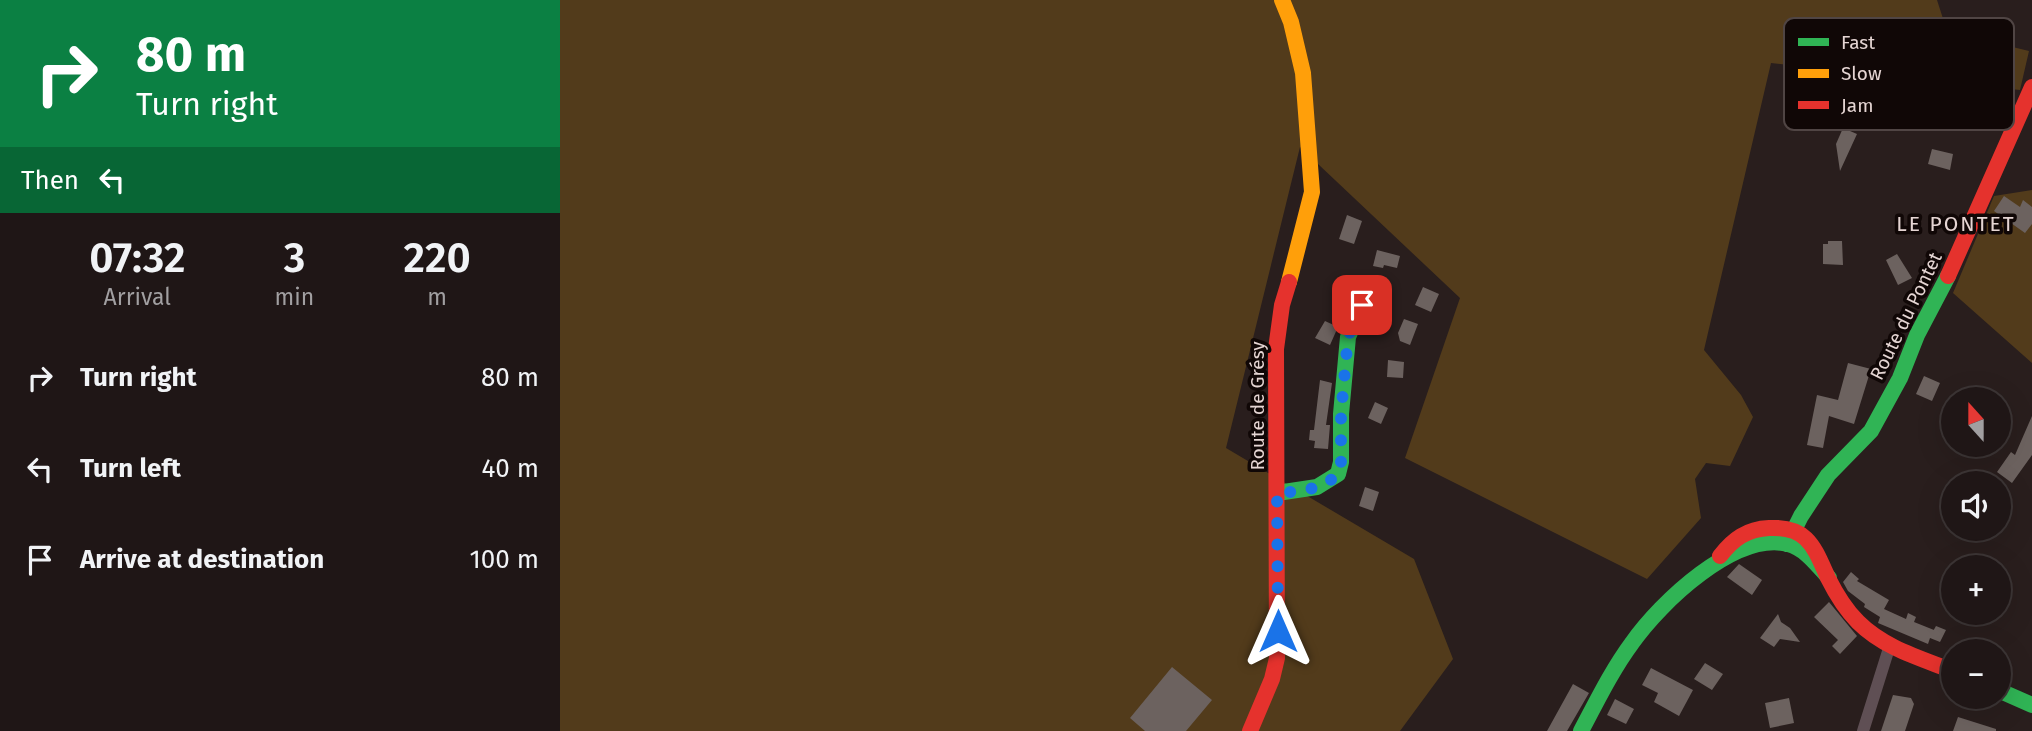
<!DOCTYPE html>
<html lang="en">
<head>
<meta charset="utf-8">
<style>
  body { margin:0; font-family:"Fira Sans",sans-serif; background:#271f1f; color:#f1f3f6; height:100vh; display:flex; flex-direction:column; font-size:26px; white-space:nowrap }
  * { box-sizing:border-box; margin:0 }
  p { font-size:23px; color:#a19fa1 }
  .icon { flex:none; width:38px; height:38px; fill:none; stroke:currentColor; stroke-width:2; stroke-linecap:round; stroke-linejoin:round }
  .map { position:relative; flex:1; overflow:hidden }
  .side { display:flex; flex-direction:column; background:#1f1616; width:560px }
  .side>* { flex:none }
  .hud { background:#0b8043; color:#fff; overflow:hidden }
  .needle { width:46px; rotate:339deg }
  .controls { position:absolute; left:1381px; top:387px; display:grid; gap:14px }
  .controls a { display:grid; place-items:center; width:70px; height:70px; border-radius:50%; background:#1f1616; box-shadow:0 7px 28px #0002,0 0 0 2px #3c3535; font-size:35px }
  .pin { position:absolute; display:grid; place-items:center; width:60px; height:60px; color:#fff; margin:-30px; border-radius:14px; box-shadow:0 4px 10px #0006 }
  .me { position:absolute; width:77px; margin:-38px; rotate:0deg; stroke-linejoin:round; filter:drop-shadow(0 0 5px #0008) }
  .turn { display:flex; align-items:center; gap:24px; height:147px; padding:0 21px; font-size:32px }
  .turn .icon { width:91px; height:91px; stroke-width:2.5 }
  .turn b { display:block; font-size:49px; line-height:60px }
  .then { display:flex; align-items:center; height:66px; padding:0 21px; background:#0003; gap:14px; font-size:26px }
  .eta { display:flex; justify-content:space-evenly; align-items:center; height:119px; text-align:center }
  .eta b { font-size:42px; font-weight:600; line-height:49px }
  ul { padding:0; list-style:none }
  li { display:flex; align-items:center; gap:21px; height:91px; padding:0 21px }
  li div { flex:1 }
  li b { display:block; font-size:26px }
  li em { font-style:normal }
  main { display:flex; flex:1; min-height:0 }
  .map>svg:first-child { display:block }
  .green { fill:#523b1b }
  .building { fill:#6c625f }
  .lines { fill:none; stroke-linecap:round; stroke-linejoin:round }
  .street { stroke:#5f4f54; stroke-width:12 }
  .fast { stroke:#30b455; stroke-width:16 }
  .slow { stroke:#ff9f0a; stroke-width:16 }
  .jam { stroke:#e5322d; stroke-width:16 }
  .route { stroke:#1a73e8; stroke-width:12; stroke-dasharray:0 21.6 }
  .labels { text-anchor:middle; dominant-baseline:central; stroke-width:7; stroke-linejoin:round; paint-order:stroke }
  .street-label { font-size:19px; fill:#e5d5d3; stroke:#100706 }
  .neighbourhood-label { font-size:21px; letter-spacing:2px; fill:#e5d5d3; stroke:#100706 }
  .key { fill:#100706; stroke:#504544; stroke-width:2 }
  .key-label { font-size:19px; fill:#e5d5d3 }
</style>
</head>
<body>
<main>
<section class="side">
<div class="hud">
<div class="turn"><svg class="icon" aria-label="right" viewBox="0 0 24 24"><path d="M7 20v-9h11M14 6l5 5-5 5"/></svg><div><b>80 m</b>Turn right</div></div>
<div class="then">Then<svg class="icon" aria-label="left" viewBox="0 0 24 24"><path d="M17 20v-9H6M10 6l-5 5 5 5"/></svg></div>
</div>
<div class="eta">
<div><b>07:32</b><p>Arrival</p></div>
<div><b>3</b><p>min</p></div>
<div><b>220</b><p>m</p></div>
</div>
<ul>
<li><svg class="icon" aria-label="right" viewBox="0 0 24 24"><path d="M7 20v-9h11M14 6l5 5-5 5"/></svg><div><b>Turn right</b></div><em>80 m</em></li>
<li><svg class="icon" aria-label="left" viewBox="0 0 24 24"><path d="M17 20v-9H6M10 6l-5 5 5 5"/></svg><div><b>Turn left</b></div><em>40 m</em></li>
<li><svg class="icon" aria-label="arrive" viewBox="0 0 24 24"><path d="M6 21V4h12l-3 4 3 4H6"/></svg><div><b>Arrive at destination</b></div><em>100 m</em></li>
</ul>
</section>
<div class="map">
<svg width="1472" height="731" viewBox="0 0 1472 731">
  <rect width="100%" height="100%" fill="#291e1d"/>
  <path class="green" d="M 0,0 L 1377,0 L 1387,31 L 1469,51 L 1460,90 L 1211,63 L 1144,350 L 1181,395 L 1193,417 L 1170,466 L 1146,463 L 1135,479 L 1141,518 L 1087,579 L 845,458 L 900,298 L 740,147 L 666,448 L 854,559 L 893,659 L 840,731 L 0,731 Z
    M 1472,190 L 1472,363 L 1393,293 L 1434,196 Z"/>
  <path class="building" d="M 1283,128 L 1297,134 L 1280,171 L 1276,144 Z
    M 1372,149 L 1393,154 L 1390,170 L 1368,164 Z
    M 1444,196 L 1460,207 L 1463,200 L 1472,207 L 1472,224 L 1465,233 L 1434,211 Z
    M 787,215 L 802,221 L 794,244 L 779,239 Z
    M 1268,241 L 1282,241 L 1283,265 L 1263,264 L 1263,244 L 1268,244 Z
    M 817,250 L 840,256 L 837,268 L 824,265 L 823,268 L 813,266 Z
    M 1337,254 L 1352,278 L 1338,285 L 1326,260 Z
    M 863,287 L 879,294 L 871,312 L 855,305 Z
    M 844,319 L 858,324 L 850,345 L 840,341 L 838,333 Z
    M 765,321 L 778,327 L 770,345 L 755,338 Z
    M 828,360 L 844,362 L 843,378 L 827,377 Z
    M 1288,363 L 1311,369 L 1294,424 L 1269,416 L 1263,448 L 1247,445 L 1257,395 L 1278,400 Z
    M 1364,376 L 1380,383 L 1372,401 L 1356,394 Z
    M 760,380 L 772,383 L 766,425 L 770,425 L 768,449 L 754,448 L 755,441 L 749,440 L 750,430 L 754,430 Z
    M 815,402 L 828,408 L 821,424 L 808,418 Z
    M 1472,416 L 1472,455 L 1452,483 L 1437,472 L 1451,452 L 1455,455 Z
    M 805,487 L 819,492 L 813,511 L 799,506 Z
    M 1179,564 L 1202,580 L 1192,595 L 1167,577 Z
    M 1291,572 L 1299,579 L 1297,581 L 1329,600 L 1324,609 L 1346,619 L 1348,613 L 1356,617 L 1354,622 L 1374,630 L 1372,633 L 1376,626 L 1386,630 L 1380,642 L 1370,638 L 1368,644 L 1318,623 L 1320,617 L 1304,607 L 1305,604 L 1288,591 L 1283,582 Z
    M 1269,602 L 1297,636 L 1280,654 L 1272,646 L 1278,640 L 1254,617 Z
    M 1218,614 L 1221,622 L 1230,628 L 1240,642 L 1220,639 L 1214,647 L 1200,638 Z
    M 1145,663 L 1163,674 L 1152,690 L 1134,679 Z
    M 612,667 L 652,700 L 626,731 L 585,731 L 570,718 Z
    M 1091,668 L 1133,690 L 1119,716 L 1094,702 L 1098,693 L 1082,685 Z
    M 1013,684 L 1029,693 L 1007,731 L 987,731 Z
    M 1333,695 L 1351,698 L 1354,704 L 1345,731 L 1321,731 Z
    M 1229,698 L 1234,723 L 1210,728 L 1205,703 Z
    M 1055,699 L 1074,709 L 1066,724 L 1047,715 Z
    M 1398,717 L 1436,729 L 1436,731 L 1393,731 Z"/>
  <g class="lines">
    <path class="street" d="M 1303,731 L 1330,645"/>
    <path class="fast" d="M 717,493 L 757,487 L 778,474 L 781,462 L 781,414 L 788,337 L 802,305
      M 1227,544 L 1241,516 L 1268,475 L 1311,431 L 1340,378 L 1357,335 L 1388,276
      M 1438,690 L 1472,705
      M 1021,731 C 1037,701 1052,670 1072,643 C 1100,603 1175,531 1228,544 C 1245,548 1258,566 1269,578"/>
    <path class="slow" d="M 722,0 L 731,22 L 743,73 L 752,192 L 729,282"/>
    <path class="jam" d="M 1388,276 L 1472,87
      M 1160,556 C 1173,539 1187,529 1209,528 C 1248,526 1254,547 1268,578 C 1276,594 1286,610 1298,622 C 1324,648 1360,658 1393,671
      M 690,731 L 712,679 L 717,658 L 716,349 L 722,305 L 729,282"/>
  </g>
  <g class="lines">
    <path class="route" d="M 718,631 L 717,493 C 740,491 760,491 778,474 L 781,462 L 781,414 L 788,337 L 802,305"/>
  </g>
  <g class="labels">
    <g class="street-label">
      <text transform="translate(1346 316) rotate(-64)">Route du Pontet</text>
      <text transform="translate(697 406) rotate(-90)">Route de Grésy</text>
    </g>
    <g class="neighbourhood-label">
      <text x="1396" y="224">LE PONTET</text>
    </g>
  </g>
  <rect x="1224" y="18" width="230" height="112" rx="10" class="key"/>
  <rect x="1238" y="38" width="31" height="8" fill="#30b455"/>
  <rect x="1238" y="69" width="31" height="9" fill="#ff9f0a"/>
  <rect x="1238" y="101" width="31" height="8" fill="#e5322d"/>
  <g class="key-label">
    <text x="1281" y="49">Fast</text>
    <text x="1281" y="80">Slow</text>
    <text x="1281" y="112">Jam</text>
  </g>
</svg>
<div class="controls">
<a><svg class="needle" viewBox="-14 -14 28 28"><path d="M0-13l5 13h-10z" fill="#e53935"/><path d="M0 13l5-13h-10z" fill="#a19fa1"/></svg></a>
<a><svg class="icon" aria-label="sound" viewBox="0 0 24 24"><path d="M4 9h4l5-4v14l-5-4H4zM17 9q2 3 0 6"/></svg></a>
<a>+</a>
<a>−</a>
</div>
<div class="pin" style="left:802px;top:305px;background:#d93025"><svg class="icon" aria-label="arrive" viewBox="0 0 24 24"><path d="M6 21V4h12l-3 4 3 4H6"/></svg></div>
<svg class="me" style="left:718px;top:631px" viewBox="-20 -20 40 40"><path d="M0-17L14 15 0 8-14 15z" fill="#1a73e8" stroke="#fff" stroke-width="4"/></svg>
</div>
</main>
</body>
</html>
